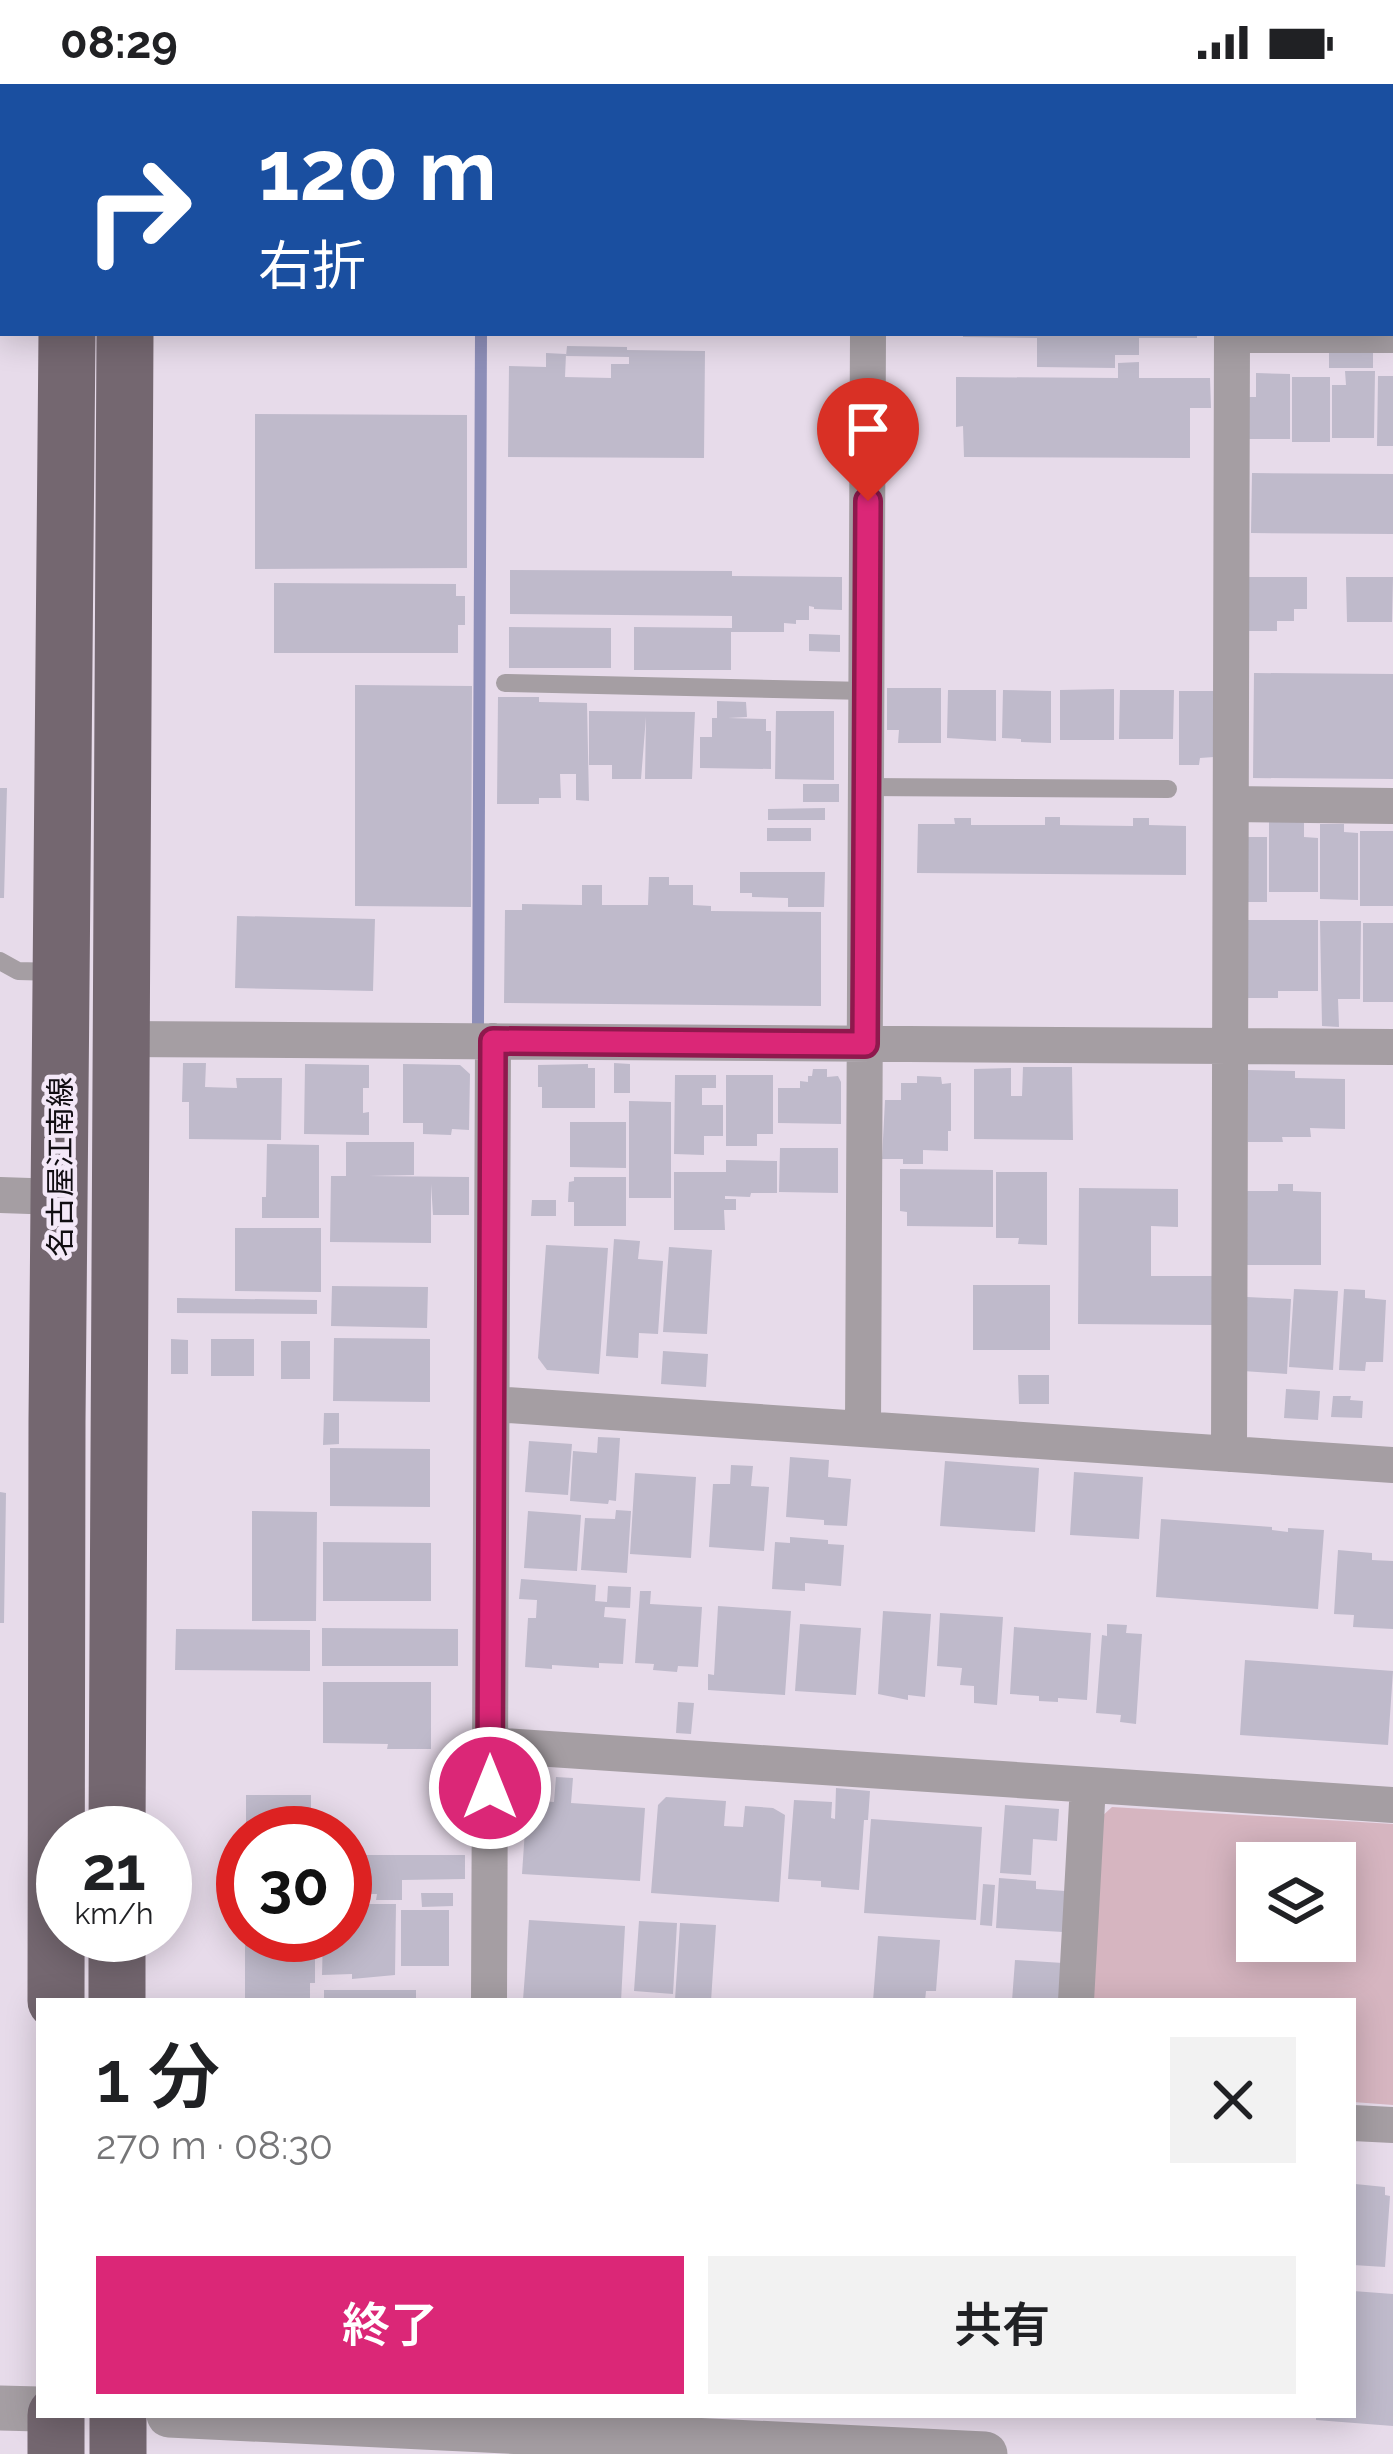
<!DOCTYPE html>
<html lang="ja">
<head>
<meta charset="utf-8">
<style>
  body { margin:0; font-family:Raleway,"Noto Sans JP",sans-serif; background:#f2f2f2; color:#202124; height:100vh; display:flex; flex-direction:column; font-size:45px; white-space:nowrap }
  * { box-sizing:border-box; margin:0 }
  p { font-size:39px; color:#757577 }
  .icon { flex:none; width:66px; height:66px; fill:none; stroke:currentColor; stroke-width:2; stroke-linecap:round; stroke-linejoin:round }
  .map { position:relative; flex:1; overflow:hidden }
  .panel { position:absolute; left:36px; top:1914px; width:1320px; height:420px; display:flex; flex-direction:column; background:#fff; border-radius:0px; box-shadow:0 6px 30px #0003 }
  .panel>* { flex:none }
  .top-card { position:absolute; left:0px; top:0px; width:1395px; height:252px; box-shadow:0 6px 30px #0003; background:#1a4fa0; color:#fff; overflow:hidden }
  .buttons { position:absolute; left:1236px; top:1758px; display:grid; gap:24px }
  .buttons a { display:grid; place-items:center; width:120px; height:120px; border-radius:0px; background:#fff; box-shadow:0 6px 30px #0003; font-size:60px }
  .speed { position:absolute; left:36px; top:1722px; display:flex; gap:24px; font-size:60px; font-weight:700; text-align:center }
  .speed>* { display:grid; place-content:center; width:156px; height:156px; border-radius:50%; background:#fff; box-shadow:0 6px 30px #0003; line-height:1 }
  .speed small { font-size:30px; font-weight:400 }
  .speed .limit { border:18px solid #d22; background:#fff; color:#111 }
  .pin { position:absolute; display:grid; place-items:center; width:102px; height:102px; color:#fff; margin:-123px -51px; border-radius:50% 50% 50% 0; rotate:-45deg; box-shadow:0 0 12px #0007 }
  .pin .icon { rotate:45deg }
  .me { position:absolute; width:132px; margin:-66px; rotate:0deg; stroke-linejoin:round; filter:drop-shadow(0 0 9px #0008) }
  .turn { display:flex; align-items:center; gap:42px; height:252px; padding:0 60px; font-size:54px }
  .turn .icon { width:156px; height:156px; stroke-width:2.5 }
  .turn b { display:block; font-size:84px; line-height:102px }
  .round { display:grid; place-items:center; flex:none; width:126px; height:126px; border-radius:0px; background:#f2f2f2 }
  .summary { display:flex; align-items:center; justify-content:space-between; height:204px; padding:0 60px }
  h1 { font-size:72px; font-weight:600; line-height:90px }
  .cta { display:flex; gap:24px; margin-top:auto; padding:24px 60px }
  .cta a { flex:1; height:138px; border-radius:0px; background:#db2777; color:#fff; font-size:48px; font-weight:600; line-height:138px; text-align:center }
  .cta a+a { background:#f2f2f2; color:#202124 }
  .status { display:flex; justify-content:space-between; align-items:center; height:84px; padding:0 60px; background:#fff; direction:ltr }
  .status svg { height:33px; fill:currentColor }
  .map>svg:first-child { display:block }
  .green { fill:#d6b5c0; fill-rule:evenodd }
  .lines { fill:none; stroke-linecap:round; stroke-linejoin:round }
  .stream { stroke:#8d8eb8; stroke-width:12 }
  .building { fill:#bfbacb }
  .service { stroke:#a59ea3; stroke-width:18 }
  .minor { stroke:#a59ea3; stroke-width:36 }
  .tertiary { stroke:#a59ea3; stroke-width:45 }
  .primary { stroke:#746770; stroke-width:57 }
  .route-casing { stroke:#8e194d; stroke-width:30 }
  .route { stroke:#db2777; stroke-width:21 }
  .labels { text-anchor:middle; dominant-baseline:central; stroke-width:9; stroke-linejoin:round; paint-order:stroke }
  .street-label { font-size:30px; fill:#110d12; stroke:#f4e8f8 }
</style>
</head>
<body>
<div class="status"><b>08:29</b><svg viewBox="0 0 49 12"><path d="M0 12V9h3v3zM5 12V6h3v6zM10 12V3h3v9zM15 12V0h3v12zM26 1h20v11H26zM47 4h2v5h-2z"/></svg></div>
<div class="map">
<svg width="1393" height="2370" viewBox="0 0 1393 2370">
  <rect width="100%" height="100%" fill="#e7dbea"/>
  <path class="green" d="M 1112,1723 L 1393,1740 L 1393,2021 L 1353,2018 L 1353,1917 L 1089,1917 L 1099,1735 ZM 1257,1779 L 1335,1779 L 1335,1857 L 1257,1857 Z"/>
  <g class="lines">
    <path class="stream" d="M 1392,126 L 1393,126
      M 478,940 L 481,249"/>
  </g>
  <path class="building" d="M 963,249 L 1197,249 L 1197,254 L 1139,254 L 1139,271 L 1115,271 L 1115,284 L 1037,283 L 1037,254 L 963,253 Z
    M 567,262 L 627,263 L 627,266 L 705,267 L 704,374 L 508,373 L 509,282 L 546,283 L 546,269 L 566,270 L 565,293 L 611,294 L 611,280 L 629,280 L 629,273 L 566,272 Z
    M 1329,265 L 1373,265 L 1373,284 L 1329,284 Z
    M 1139,278 L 1139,294 L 1210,294 L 1211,324 L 1190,324 L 1190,374 L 964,373 L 963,342 L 956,343 L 956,293 L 1118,294 L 1118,279 Z
    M 1345,287 L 1375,287 L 1374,354 L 1332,354 L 1332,301 L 1346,301 Z
    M 1256,289 L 1290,290 L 1290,355 L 1248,355 L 1247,313 L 1256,313 Z
    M 1378,292 L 1393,292 L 1393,362 L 1377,362 Z
    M 1292,293 L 1330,293 L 1330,358 L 1292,358 Z
    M 255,330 L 467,331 L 467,484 L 255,485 Z
    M 1252,389 L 1393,390 L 1393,450 L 1251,449 Z
    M 510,486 L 732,487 L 732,492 L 842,493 L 842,526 L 814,525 L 814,523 L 809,522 L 809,536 L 796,536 L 796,540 L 784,539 L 784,548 L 731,548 L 731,586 L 634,586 L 634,543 L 732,544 L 732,532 L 510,530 Z
    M 1248,493 L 1307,493 L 1307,525 L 1294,525 L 1294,537 L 1277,537 L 1277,547 L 1248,547 Z
    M 1346,493 L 1393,493 L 1392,538 L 1347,538 Z
    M 274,499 L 456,500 L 456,512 L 465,512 L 465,541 L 458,541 L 458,569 L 274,569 Z
    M 509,543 L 611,544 L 611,584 L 509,584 Z
    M 809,550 L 840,551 L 840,568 L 809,567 Z
    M 1254,589 L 1393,590 L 1393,695 L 1253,694 Z
    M 355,601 L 472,602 L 471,823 L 355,822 Z
    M 887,604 L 941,604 L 941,659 L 898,659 L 899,646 L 887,646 Z
    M 1114,605 L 1114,656 L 1060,656 L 1060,606 Z
    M 948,606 L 996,606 L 996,657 L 947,654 Z
    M 1003,606 L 1051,607 L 1051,659 L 1021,658 L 1021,655 L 1002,654 Z
    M 1120,606 L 1174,606 L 1173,655 L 1119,655 Z
    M 1179,607 L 1215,607 L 1214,673 L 1200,674 L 1199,681 L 1179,681 Z
    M 498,613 L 539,613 L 539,618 L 587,619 L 589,717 L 576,716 L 576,690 L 560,690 L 561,714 L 539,714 L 539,720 L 497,720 Z
    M 717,617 L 746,618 L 747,633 L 728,634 L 766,635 L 766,647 L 771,647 L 771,685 L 700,684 L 700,653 L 712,653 L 712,634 L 717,634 Z
    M 589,627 L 695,628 L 692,695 L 645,695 L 646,633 L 641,695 L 612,695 L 612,681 L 589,681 Z
    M 776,627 L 834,627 L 834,696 L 775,695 Z
    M 803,700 L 839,700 L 839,718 L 803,718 Z
    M 0,704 L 7,704 L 4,814 L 0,814 Z
    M 825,724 L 825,736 L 768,736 L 768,725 Z
    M 1045,733 L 1060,733 L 1060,741 L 1133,742 L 1133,734 L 1149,734 L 1149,741 L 1186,742 L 1186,791 L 917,789 L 918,740 L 955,740 L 954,734 L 971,734 L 971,741 L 1045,741 Z
    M 1269,738 L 1304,738 L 1304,753 L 1318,754 L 1318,808 L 1269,808 Z
    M 1320,740 L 1344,740 L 1344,748 L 1358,749 L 1358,816 L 1320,815 Z
    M 767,744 L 811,744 L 811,757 L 767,757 Z
    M 1360,747 L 1393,747 L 1393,822 L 1360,822 Z
    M 1243,753 L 1267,753 L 1267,818 L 1243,818 Z
    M 740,788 L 825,788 L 824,823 L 788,823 L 788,814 L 752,813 L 752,809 L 740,809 Z
    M 649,793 L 669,793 L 669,801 L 693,801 L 693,821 L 711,822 L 711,827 L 821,828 L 821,922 L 504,919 L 505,826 L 522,826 L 522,820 L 582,821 L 582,801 L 602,801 L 602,821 L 648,821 Z
    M 237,832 L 375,835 L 373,907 L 235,904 Z
    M 1243,836 L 1318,836 L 1318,907 L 1278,907 L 1278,914 L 1243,914 Z
    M 1320,837 L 1361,837 L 1360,915 L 1338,915 L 1339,943 L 1322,942 Z
    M 1363,839 L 1393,839 L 1393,918 L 1363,918 Z
    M 183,979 L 206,979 L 205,1003 L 237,1004 L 236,994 L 282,994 L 281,1056 L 189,1055 L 189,1018 L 182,1018 Z
    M 614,979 L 630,980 L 630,1009 L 614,1009 Z
    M 305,980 L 369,981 L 369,1004 L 363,1004 L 363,1029 L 369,1028 L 369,1051 L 304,1050 Z
    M 403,980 L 460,981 L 470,990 L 469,1046 L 452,1045 L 451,1051 L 423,1050 L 423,1039 L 403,1039 Z
    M 588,980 L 588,984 L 595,984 L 595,1024 L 542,1024 L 542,1003 L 538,1003 L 538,981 Z
    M 1023,983 L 1072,983 L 1073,1056 L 974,1055 L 974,985 L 1011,984 L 1011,1012 L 1022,1012 Z
    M 813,985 L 827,985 L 827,993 L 838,992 L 841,998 L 841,1040 L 778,1039 L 778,1004 L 800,1004 L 800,997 L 808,998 L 808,992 L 812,992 Z
    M 1248,986 L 1295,987 L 1295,994 L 1345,995 L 1345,1045 L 1310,1044 L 1311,1053 L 1282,1053 L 1283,1058 L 1248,1058 Z
    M 675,991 L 716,991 L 716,1004 L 702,1004 L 702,1021 L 723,1021 L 723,1052 L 704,1052 L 704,1071 L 674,1070 Z
    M 726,991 L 773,991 L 773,1050 L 757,1050 L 757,1062 L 726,1062 Z
    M 917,992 L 941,993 L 942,1000 L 951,999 L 951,1047 L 948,1047 L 948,1067 L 923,1066 L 923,1080 L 903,1080 L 903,1075 L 882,1075 L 885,1016 L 901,1016 L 901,999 L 917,999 Z
    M 629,1017 L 671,1018 L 671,1114 L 629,1114 Z
    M 570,1038 L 626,1038 L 626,1084 L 570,1083 Z
    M 346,1058 L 414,1058 L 414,1091 L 369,1092 L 469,1093 L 469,1131 L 433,1131 L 431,1100 L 431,1159 L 330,1158 L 331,1092 L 346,1092 Z
    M 267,1060 L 319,1061 L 319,1134 L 262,1134 L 262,1113 L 266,1113 Z
    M 780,1064 L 838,1064 L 838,1109 L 779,1108 Z
    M 726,1076 L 777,1077 L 777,1109 L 751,1109 L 750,1113 L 725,1112 L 725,1115 L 736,1115 L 736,1126 L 724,1126 L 725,1146 L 674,1146 L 674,1088 L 726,1088 Z
    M 900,1085 L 993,1086 L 993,1143 L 907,1142 L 907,1128 L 900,1127 Z
    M 996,1088 L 1047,1088 L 1047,1161 L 1018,1160 L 1019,1154 L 996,1154 Z
    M 574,1093 L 626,1093 L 626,1142 L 574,1142 L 574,1118 L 568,1118 L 569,1098 L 574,1097 Z
    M 1278,1100 L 1293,1100 L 1293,1107 L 1321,1108 L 1321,1181 L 1243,1181 L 1243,1107 L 1278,1107 Z
    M 1079,1104 L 1178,1105 L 1178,1143 L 1151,1142 L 1151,1192 L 1213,1192 L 1213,1241 L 1078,1240 Z
    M 532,1116 L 556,1116 L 556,1132 L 531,1132 Z
    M 235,1144 L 321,1144 L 321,1208 L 235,1207 Z
    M 614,1155 L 640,1157 L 638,1175 L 663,1177 L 658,1250 L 639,1249 L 638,1274 L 606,1272 Z
    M 546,1161 L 608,1164 L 599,1290 L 547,1286 L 538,1274 Z
    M 669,1163 L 712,1166 L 707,1250 L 663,1248 Z
    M 973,1201 L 1050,1201 L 1050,1266 L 973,1266 Z
    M 332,1202 L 428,1203 L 427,1244 L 331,1242 Z
    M 1294,1205 L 1338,1207 L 1333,1286 L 1289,1283 Z
    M 1344,1205 L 1365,1206 L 1365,1214 L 1386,1216 L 1383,1278 L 1366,1278 L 1365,1287 L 1339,1286 Z
    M 1247,1213 L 1291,1215 L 1287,1290 L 1243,1287 Z
    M 177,1214 L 317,1216 L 317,1230 L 177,1229 Z
    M 334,1254 L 430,1255 L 430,1318 L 333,1317 Z
    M 171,1255 L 188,1256 L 188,1290 L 171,1290 Z
    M 211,1255 L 254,1255 L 254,1292 L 211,1292 Z
    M 281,1257 L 310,1257 L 310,1295 L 281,1295 Z
    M 663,1267 L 708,1270 L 706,1303 L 661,1300 Z
    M 1018,1291 L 1049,1291 L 1049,1320 L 1019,1320 Z
    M 1286,1305 L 1320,1307 L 1318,1336 L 1284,1334 Z
    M 1333,1312 L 1351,1312 L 1350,1316 L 1363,1317 L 1362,1334 L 1331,1333 Z
    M 324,1329 L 339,1329 L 339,1360 L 323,1361 Z
    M 598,1353 L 620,1354 L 616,1417 L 609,1416 L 608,1420 L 570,1417 L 573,1367 L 597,1369 Z
    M 529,1357 L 572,1360 L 568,1411 L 525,1408 Z
    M 330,1364 L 430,1365 L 430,1423 L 330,1422 Z
    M 790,1373 L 829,1376 L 828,1393 L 851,1395 L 847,1442 L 824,1441 L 824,1436 L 786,1433 Z
    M 945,1377 L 1039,1384 L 1035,1448 L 940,1442 Z
    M 731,1381 L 753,1382 L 751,1402 L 769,1403 L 764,1467 L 709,1463 L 713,1400 L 730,1400 Z
    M 1074,1388 L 1143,1393 L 1139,1455 L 1070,1451 Z
    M 635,1389 L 696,1393 L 691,1474 L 630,1470 Z
    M 0,1408 L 6,1409 L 4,1539 L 0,1539 Z
    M 616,1426 L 631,1427 L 627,1489 L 581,1486 L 585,1434 L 615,1435 Z
    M 252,1427 L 317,1428 L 316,1537 L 252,1537 Z
    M 528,1427 L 581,1431 L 577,1487 L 524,1484 Z
    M 1161,1435 L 1272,1443 L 1272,1446 L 1288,1448 L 1288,1444 L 1324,1446 L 1318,1525 L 1156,1513 Z
    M 790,1453 L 828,1456 L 828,1460 L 844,1461 L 841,1502 L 805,1499 L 805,1507 L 772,1505 L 775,1458 L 790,1459 Z
    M 323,1458 L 431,1459 L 431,1517 L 323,1517 Z
    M 1338,1466 L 1372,1469 L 1372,1476 L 1393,1477 L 1393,1545 L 1353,1543 L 1354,1531 L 1334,1530 Z
    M 521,1495 L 596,1501 L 595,1517 L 607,1518 L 608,1502 L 631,1503 L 630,1524 L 605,1523 L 604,1533 L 626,1535 L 623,1580 L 599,1579 L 599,1584 L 552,1581 L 552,1585 L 525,1583 L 528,1534 L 536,1534 L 537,1516 L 519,1515 Z
    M 640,1507 L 651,1507 L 650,1520 L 702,1523 L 698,1583 L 678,1582 L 677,1588 L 653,1586 L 654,1580 L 635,1579 Z
    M 718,1522 L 791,1527 L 785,1611 L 708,1606 L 708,1590 L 714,1591 Z
    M 883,1527 L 931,1530 L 925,1613 L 908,1611 L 908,1616 L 878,1610 Z
    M 940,1529 L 1003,1533 L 997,1621 L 974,1619 L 974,1602 L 960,1601 L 962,1584 L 937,1582 Z
    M 800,1540 L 861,1544 L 856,1611 L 795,1607 Z
    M 1107,1540 L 1127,1541 L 1126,1549 L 1142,1550 L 1136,1640 L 1120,1638 L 1121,1631 L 1096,1629 L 1102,1551 L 1107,1552 Z
    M 1014,1543 L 1091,1549 L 1087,1616 L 1058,1614 L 1058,1618 L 1039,1617 L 1039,1612 L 1010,1610 Z
    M 322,1544 L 458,1545 L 458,1582 L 322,1582 Z
    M 176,1545 L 310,1546 L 310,1587 L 175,1586 Z
    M 1245,1576 L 1393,1587 L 1388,1661 L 1240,1651 Z
    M 323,1598 L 431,1598 L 431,1665 L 387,1665 L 388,1660 L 323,1659 Z
    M 678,1618 L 694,1619 L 691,1650 L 676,1649 Z
    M 556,1693 L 573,1694 L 571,1719 L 645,1724 L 640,1797 L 522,1790 L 527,1716 L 554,1718 Z
    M 836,1704 L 870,1707 L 868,1736 L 864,1736 L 859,1806 L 821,1803 L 821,1797 L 788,1795 L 794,1716 L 832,1718 L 831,1734 L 835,1735 Z
    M 246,1711 L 311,1711 L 311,1749 L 246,1749 Z
    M 666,1713 L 726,1717 L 724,1742 L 743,1743 L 745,1722 L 773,1724 L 785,1731 L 779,1818 L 651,1809 L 658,1721 Z
    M 1005,1721 L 1059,1725 L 1057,1757 L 1033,1755 L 1031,1791 L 1000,1789 Z
    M 871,1735 L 982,1743 L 976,1836 L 864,1829 Z
    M 345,1771 L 465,1771 L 465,1795 L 402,1796 L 402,1816 L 376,1816 L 377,1810 L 349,1810 L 350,1804 L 345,1804 Z
    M 999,1794 L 1036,1797 L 1036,1805 L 1065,1807 L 1063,1848 L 996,1844 Z
    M 983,1800 L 995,1801 L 992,1842 L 980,1841 Z
    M 421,1809 L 453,1809 L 453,1822 L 422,1823 Z
    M 345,1820 L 396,1820 L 395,1891 L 352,1895 L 352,1890 L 322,1891 L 323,1851 L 345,1851 Z
    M 401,1826 L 449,1826 L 449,1882 L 401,1882 Z
    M 529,1836 L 625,1842 L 621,1917 L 523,1916 Z
    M 639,1837 L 677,1839 L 673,1910 L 634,1907 Z
    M 680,1839 L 716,1841 L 711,1917 L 675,1916 Z
    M 878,1852 L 940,1856 L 936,1907 L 926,1907 L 925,1917 L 873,1917 Z
    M 245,1854 L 315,1854 L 315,1899 L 310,1899 L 310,1917 L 245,1917 Z
    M 1015,1876 L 1063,1879 L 1060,1917 L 1012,1917 Z
    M 324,1906 L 416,1906 L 416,1917 L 324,1917 Z
    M 1355,2100 L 1385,2103 L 1385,2111 L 1390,2112 L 1385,2183 L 1353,2181 Z
    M 1353,2207 L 1393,2210 L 1393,2342 L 1316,2336 L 1316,2331 L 1353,2331 Z"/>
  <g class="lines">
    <path class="service" d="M 505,599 L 867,607
      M 866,703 L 1168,705
      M 0,877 L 18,887 L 57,888"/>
    <path class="minor" d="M 870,3 L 870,0
      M 1232,3 L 1232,0
      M 1232,251 L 1393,251
      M 1231,720 L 1393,722
      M 121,955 L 1393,963
      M 0,1111 L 59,1113
      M 492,1320 L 1393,1381
      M 863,1345 L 868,249
      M 1229,1370 L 1232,249
      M 490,1661 L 1393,1721
      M 489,1917 L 493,957
      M 1076,1917 L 1088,1701
      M 1353,2039 L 1393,2041"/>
    <path class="tertiary" d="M 0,2324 L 39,2325
      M 169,2331 L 985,2370"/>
    <path class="primary" d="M 69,3 L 69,0
      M 126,3 L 126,0
      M 117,1749 L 125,249
      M 117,1851 L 117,1917
      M 56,1917 L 57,1337 L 67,249
      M 56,2370 L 56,2331
      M 118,2370 L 118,2331"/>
  </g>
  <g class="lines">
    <g class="route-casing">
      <path id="route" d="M 490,1704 L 493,957 L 865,960 L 868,417"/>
    </g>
    <use href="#route" class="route"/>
  </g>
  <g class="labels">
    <g class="street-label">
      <text transform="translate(60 1083) rotate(-90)">名古屋江南線</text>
    </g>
  </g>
</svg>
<div class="buttons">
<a><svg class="icon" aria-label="layers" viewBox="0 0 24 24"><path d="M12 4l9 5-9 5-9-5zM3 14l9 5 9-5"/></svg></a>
</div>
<div class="speed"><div>21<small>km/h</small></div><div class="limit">30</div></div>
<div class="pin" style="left:868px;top:417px;background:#d93025"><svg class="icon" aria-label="arrive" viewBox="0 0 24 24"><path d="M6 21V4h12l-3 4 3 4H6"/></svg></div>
<svg class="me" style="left:490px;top:1704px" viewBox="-20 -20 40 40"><circle r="17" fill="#db2777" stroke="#fff" stroke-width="3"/><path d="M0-11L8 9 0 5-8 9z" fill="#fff"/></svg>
<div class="top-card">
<div class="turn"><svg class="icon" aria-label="right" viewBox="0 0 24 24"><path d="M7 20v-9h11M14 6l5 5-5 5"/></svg><div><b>120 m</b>右折</div></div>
</div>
<section class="panel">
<div class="summary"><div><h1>1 分</h1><p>270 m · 08:30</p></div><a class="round"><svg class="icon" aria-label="close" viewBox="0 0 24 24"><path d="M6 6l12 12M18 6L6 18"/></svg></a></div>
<div class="cta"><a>終了</a><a>共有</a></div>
</section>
</div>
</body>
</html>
